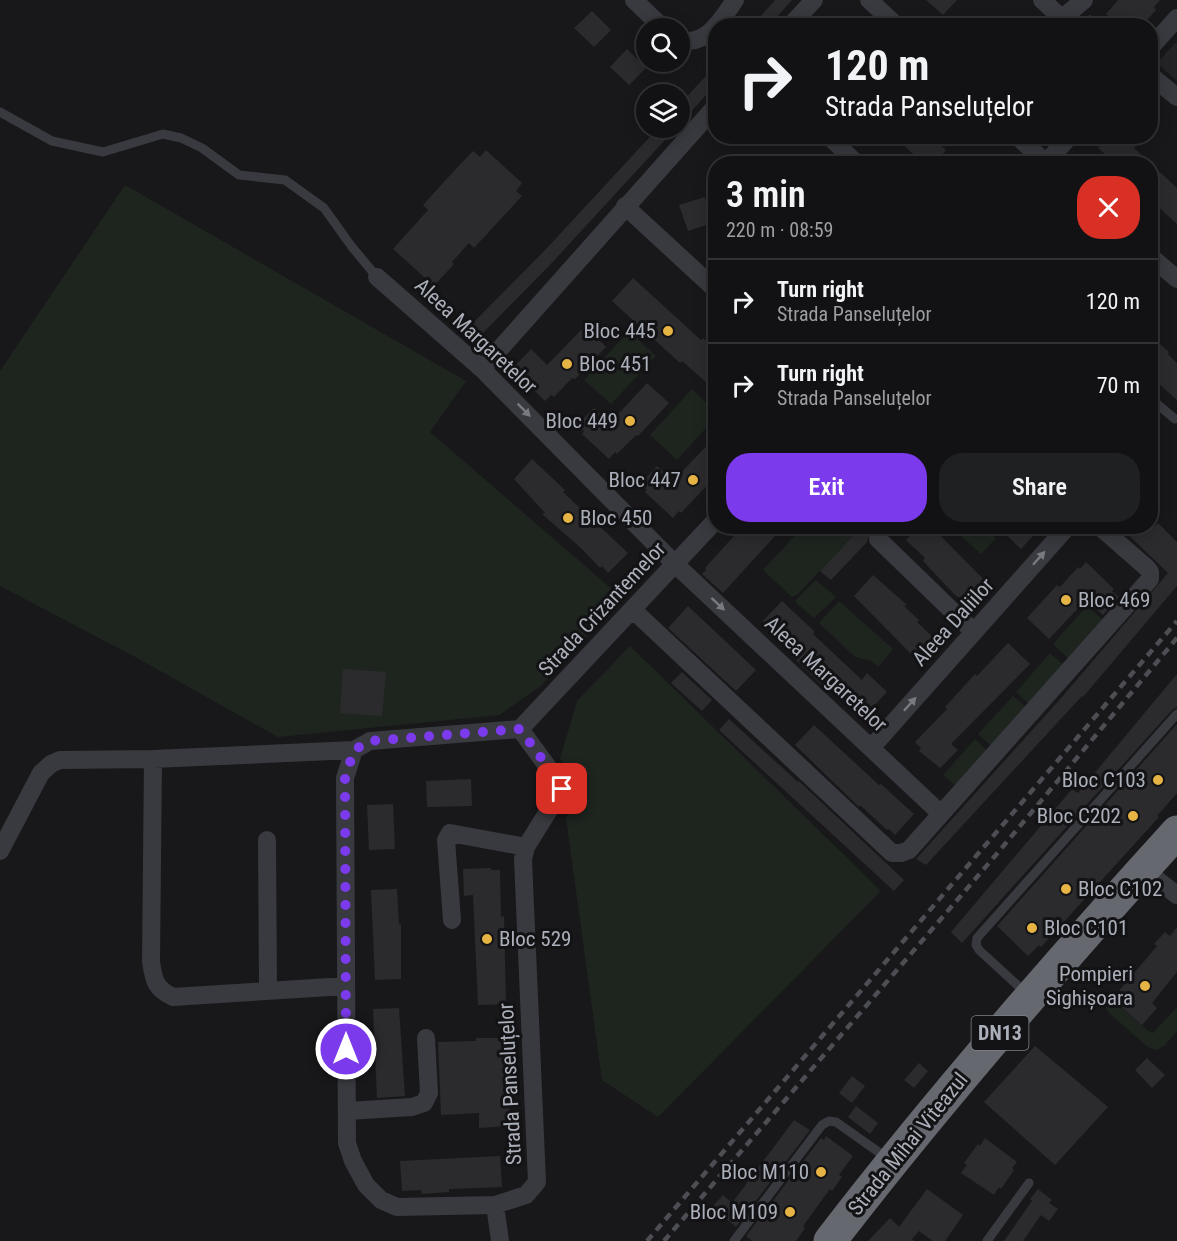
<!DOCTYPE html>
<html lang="en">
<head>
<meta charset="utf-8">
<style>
  body { margin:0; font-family:"Roboto Condensed",sans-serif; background:#1f2022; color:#f1f3f6; height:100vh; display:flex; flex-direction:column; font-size:22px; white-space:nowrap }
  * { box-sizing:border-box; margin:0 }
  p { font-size:20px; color:#9c9ea0 }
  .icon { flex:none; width:33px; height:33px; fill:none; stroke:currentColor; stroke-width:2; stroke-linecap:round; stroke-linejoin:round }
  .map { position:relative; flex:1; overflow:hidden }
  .sheet { position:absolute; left:708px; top:156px; width:450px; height:378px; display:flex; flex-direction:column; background:#121214; border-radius:24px; box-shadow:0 3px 15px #0003,0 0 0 2px #313234 }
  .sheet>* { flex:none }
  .guide { position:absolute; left:708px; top:18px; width:450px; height:126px; border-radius:24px; box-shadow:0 3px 15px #0003,0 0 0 2px #313234; background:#121214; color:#f1f3f6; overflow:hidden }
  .tools { position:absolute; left:636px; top:18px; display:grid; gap:12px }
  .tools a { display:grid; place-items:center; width:54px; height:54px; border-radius:50%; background:#121214; box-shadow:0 3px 15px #0003,0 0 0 2px #313234; font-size:30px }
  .pin { position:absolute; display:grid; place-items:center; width:51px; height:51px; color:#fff; margin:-26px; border-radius:12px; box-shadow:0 3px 9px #0006 }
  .me { position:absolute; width:66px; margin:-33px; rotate:0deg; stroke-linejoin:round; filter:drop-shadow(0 0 4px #0008) }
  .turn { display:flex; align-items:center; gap:21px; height:126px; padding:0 18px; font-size:27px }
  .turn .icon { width:78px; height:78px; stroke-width:2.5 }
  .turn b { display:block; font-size:42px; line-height:51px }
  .round { display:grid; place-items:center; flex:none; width:63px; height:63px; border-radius:24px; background:#1f2022 }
  .summary { display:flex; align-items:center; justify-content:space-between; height:102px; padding:0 18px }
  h1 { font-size:36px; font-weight:600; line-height:45px }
  .action { display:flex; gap:12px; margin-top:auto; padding:12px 18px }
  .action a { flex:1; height:69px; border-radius:24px; background:#7c3aed; color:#fff; font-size:24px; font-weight:600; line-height:69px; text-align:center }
  .action a+a { background:#1f2022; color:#f1f3f6 }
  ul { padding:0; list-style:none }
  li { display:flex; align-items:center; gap:18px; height:84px; padding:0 18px; border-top:2px solid #313234 }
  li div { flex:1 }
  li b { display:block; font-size:22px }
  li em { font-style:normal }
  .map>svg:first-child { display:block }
  .built { fill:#242427 }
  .green { fill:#1e251f }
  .building { fill:#2b2b2e }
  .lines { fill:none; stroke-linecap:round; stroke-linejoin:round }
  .path { stroke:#3f4146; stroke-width:3; stroke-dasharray:3 4.5; stroke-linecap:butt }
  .lane { stroke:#393a3f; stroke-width:9 }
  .street { stroke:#393a3f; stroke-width:18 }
  .highway { stroke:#66686f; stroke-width:33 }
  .rail { stroke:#4d4e54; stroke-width:4.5; stroke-dasharray:8 6; stroke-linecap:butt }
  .oneway { fill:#787a82 }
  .route { stroke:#7c3aed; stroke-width:10; stroke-dasharray:0 18 }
  .poi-dot { fill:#e6b444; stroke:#131315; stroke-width:2 }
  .labels { text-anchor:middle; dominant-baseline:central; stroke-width:6; stroke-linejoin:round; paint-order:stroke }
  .shield { fill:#131315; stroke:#7d8088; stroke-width:1.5 }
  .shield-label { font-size:20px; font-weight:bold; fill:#abafb9 }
  .poi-label { font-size:21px; fill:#abafb9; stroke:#131315; text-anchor:end }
  .street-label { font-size:21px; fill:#abafb9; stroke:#131315 }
</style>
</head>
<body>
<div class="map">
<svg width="1177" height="1241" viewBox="0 0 1177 1241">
  <rect width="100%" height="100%" fill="#18181a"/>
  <path class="built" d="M 1177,41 L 1177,81 L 1157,63 Z"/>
  <path class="green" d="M 125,185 L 466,381 L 430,432 L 621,597 L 541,686 L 499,715 L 278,737 L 139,659 L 0,586 L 0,371 Z
    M 629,331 L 656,356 L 611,404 L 584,380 Z
    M 692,389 L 715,411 L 715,418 L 677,460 L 650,435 Z
    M 803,527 L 855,527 L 858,530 L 797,595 L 792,597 L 763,570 Z
    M 951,527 L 983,527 L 996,538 L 981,554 Z
    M 816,580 L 836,597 L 814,618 L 796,603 L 796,600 Z
    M 839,601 L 893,649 L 878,667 L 871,661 L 855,657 L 819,623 Z
    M 1087,606 L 1104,621 L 1070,660 L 1053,644 Z
    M 630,646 L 881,891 L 658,1117 L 602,1080 L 566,818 L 585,788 L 560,759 L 577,701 Z
    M 1050,653 L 1065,666 L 1030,705 L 1016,692 Z
    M 1013,696 L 1027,708 L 992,747 L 978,734 Z
    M 975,739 L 989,752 L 957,787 L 943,775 Z
    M 1112,999 L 1148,1031 L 1153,1033 L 1177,1007 L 1177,1031 L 1164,1046 L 1156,1050 L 1149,1048 L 1109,1013 L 1106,1007 Z"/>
  <path class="building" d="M 775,0 L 792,0 L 769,26 L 752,26 Z
    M 926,0 L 957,0 L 943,15 Z
    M 1118,0 L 1160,0 L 1154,7 L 1156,10 L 1142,26 L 1119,26 L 1106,14 Z
    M 592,11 L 611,30 L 594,47 L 574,28 Z
    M 627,49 L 646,68 L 629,85 L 610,67 Z
    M 716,65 L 716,84 L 680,124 L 680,104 Z
    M 658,128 L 676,128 L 549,266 L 479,337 L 468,328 L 547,248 Z
    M 894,136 L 945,136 L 939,144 L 946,150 L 942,155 L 952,164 L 924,164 Z
    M 1108,136 L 1145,136 L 1134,148 L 1177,188 L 1177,224 L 1156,205 L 1150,208 L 1150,164 L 1111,164 L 1102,156 L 1104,153 L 1098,148 Z
    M 486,150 L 522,183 L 516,191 L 522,196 L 474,248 L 469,243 L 452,262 L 454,264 L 434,286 L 393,249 L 428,210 L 423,205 L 453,172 L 473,151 L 480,157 Z
    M 705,197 L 706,203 L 716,200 L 716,217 L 711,218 L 712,223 L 688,231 L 679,205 Z
    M 633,278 L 701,340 L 703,338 L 716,349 L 716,391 L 682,361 L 680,363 L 612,301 Z
    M 585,326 L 606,347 L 575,379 L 572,378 L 554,397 L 551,395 L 545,401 L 518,375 L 521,373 L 514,367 L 531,349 L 547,365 Z
    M 1150,335 L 1169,352 L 1168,354 L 1177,363 L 1177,400 L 1150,376 Z
    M 647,383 L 669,403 L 638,436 L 636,435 L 617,454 L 615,452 L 609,459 L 582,434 L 584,431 L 577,425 L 594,408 L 610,423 Z
    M 716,436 L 716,476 L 681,513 L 679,511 L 673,518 L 645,492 L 647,490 L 640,484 L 657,466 L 673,481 Z
    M 532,459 L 565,490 L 563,492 L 628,553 L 608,573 L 602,566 L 600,568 L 582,549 L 542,514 L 545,513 L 514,479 Z
    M 1158,523 L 1177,542 L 1177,586 L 1083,697 L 1082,696 L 926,865 L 916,859 L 1062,697 L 1168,573 L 1119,526 L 1155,526 Z
    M 743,526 L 784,526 L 723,593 L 702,574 L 706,570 L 705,568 Z
    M 862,526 L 881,526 L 870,532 L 867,542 L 831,580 L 820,571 Z
    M 919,526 L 931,526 L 988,584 L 969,605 L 954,594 L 923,561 L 925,558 L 906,540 Z
    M 997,526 L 1042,526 L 1021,549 Z
    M 1086,562 L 1114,589 L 1112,591 L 1119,597 L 1103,615 L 1086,600 L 1049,639 L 1027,618 L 1057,585 L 1060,587 L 1078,567 L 1080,569 Z
    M 873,575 L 907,605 L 904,606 L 919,620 L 917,622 L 936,640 L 917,660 L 854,596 Z
    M 782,601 L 815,632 L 813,634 L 862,680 L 867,673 L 887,692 L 868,712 L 866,710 L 860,716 L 827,685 L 824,687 L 792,656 L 794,654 L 780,641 L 782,638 L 763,621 Z
    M 688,606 L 756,670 L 736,691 L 668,628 Z
    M 1008,643 L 1030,664 L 951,744 L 958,750 L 940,768 L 919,751 L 921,748 L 915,742 L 947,709 L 945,707 L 975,674 L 977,676 Z
    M 343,669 L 386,672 L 382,716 L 340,713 Z
    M 682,672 L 712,700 L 702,711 L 671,683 Z
    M 1177,674 L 1177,707 L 1172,710 L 962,943 L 951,932 L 1072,789 L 1078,793 Z
    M 729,719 L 798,782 L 799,781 L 904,880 L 894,891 L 719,730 Z
    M 1177,724 L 1177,793 L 1157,816 L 1159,817 L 1041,947 L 1039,945 L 1028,956 L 997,926 Z
    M 814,725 L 879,785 L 881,784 L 914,814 L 895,835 L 889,829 L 887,830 L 860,805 L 859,807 L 795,745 Z
    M 471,779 L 472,806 L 427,807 L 426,781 Z
    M 393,804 L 395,849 L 369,850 L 367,805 Z
    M 491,868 L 491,870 L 500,870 L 501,917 L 504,916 L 506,1004 L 478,1005 L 473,895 L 464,896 L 463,869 Z
    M 397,889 L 399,924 L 401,924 L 401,979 L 375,980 L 371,890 Z
    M 1177,927 L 1177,972 L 1152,1003 L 1157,1008 L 1142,1025 L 1112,999 L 1157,946 L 1154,944 L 1165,932 L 1170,936 Z
    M 399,1008 L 405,1096 L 377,1098 L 373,1009 Z
    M 476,1038 L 506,1038 L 510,1126 L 479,1128 L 479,1113 L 441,1115 L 438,1042 L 476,1041 Z
    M 1035,1046 L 1108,1107 L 1055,1165 L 984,1102 Z
    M 1147,1058 L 1165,1075 L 1152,1088 L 1135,1070 Z
    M 919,1063 L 928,1071 L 914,1088 L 904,1080 Z
    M 852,1076 L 865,1086 L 852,1103 L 839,1093 Z
    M 856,1106 L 878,1123 L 870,1134 L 848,1117 Z
    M 794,1120 L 810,1130 L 736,1227 L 712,1207 L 723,1195 L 732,1203 Z
    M 826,1136 L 853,1156 L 839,1175 L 842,1177 L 832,1191 L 830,1189 L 803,1226 L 805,1228 L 796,1241 L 752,1241 L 746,1236 L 821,1138 L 824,1140 Z
    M 985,1138 L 1017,1162 L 1012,1168 L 1014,1170 L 1001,1189 L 999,1187 L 994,1195 L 961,1173 L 967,1165 L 964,1163 L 978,1144 L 980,1146 Z
    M 500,1156 L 502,1187 L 449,1189 L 449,1192 L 422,1194 L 421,1190 L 402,1191 L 400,1161 Z
    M 927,1189 L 963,1215 L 945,1241 L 933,1241 L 919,1231 L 912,1239 L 914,1241 L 868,1241 L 890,1218 L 899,1227 Z
    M 1038,1189 L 1052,1200 L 1049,1203 L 1058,1209 L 1049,1221 L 1041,1215 L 1023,1241 L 1004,1241 L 1032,1201 L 1030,1199 Z"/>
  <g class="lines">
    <path class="path" d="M 1089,16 L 1099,26"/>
    <path class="lane" d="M 0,112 L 52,141 L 103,152 L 163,134 L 181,138 L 202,148 L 239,175 L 285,180 L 324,208 L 352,247 L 377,277
      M 1150,398 L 1175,419
      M 1027,994 L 979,950 L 976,945 L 977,938 L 1177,714
      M 734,1241 L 822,1125 L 829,1121 L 836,1122 L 887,1158
      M 987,1241 L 1029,1183"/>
    <path class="street" d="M 634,0 L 663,28
      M 869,0 L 897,26
      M 1042,0 L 1056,13 L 1065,16 L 1084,0
      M 790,26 L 814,0
      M 680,40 C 706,47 722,19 735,0
      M 1150,48 L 1177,18
      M 1150,75 L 1177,97
      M 829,136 L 857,164
      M 1017,136 L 1047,164
      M 1045,164 L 1070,136
      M 625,206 L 716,290
      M 1150,256 L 1177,279
      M 377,277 L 482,369 L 675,564 L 940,813
      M 482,369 L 716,106
      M 878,539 L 974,632
      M 633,610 L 892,853 L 901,853 L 909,850 L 1150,579 L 1150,572 L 1147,568 L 1099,526
      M 520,729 L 558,781 L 562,789 L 526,847 L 523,859 L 537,1182 L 526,1195 L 495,1205 L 397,1207 L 381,1200 L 366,1185 L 353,1161 L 347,1143 L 345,778 L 354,750 L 370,741 Z
      M 520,729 L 716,520
      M 871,748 L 1068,526
      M 153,759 L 151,962 C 154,981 155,988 173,997 L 346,986
      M 267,840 L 268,991
      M 0,851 L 41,773 L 51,764 L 60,760 L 153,759 L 354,750
      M 1143,869 L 1177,895
      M 452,920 L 446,840 L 450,833 L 526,847
      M 347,1111 L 412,1107 L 424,1103 L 429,1093 L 426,1038
      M 495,1205 L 500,1241"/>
    <path class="highway" d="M 830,1241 C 939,1099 1057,964 1177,832"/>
    <path class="rail" d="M 647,1241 L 1177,621
      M 664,1241 L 995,856 L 1177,638"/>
  </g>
  <defs><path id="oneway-solid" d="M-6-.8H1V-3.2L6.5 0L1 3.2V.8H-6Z" transform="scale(1.5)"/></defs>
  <g class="oneway">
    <use href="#oneway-solid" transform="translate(524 410) rotate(45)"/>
    <use href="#oneway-solid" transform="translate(1039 558) rotate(-48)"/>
    <use href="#oneway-solid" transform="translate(718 604) rotate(43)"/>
    <use href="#oneway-solid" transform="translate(910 704) rotate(-48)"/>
  </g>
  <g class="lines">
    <path class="route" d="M 346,1049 L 345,778 L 354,750 L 370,741 L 520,729 L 558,781 L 562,789"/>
  </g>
  <g class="poi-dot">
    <circle cx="668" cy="331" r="6"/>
    <circle cx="567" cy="364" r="6"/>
    <circle cx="630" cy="421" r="6"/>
    <circle cx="693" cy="480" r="6"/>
    <circle cx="568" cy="518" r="6"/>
    <circle cx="1066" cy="600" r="6"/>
    <circle cx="1158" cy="780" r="6"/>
    <circle cx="1133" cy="816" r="6"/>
    <circle cx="1066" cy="889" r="6"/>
    <circle cx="1032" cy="928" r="6"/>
    <circle cx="487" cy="939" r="6"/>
    <circle cx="1145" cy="986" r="6"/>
    <circle cx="821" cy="1172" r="6"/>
    <circle cx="790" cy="1212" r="6"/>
  </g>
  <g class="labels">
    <rect class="shield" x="971.5" y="1016" width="57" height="34" rx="4.5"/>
    <g class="shield-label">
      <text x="1000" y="1033">DN13</text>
    </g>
    <g class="poi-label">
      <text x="656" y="331">Bloc 445</text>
      <text x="579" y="364" text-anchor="start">Bloc 451</text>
      <text x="618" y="421">Bloc 449</text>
      <text x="681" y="480">Bloc 447</text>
      <text x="580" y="518" text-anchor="start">Bloc 450</text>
      <text x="1078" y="600" text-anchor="start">Bloc 469</text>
      <text x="1146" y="780">Bloc C103</text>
      <text x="1121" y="816">Bloc C202</text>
      <text x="1078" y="889" text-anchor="start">Bloc C102</text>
      <text x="1044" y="928" text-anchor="start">Bloc C101</text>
      <text x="499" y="939" text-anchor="start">Bloc 529</text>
      <text x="1133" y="974">Pompieri<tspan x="1133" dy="24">Sighișoara</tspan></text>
      <text x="809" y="1172">Bloc M110</text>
      <text x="778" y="1212">Bloc M109</text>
    </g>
    <g class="street-label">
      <text transform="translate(476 336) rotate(43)">Aleea Margaretelor</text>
      <text transform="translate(602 609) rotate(-47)">Strada Crizantemelor</text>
      <text transform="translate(953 622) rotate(-48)">Aleea Daliilor</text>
      <text transform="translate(826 674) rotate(43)">Aleea Margaretelor</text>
      <text transform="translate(510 1084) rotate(-93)">Strada Panseluțelor</text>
      <text transform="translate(908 1144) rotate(-51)">Strada Mihai Viteazul</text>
    </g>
  </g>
</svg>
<div class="tools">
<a><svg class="icon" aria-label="search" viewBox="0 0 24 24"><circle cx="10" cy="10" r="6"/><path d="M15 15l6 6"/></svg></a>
<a><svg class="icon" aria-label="layers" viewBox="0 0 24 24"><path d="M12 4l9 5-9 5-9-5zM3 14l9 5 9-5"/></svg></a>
</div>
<div class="pin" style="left:562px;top:789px;background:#d93025"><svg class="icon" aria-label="arrive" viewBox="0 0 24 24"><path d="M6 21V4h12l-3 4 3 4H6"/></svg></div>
<svg class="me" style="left:346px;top:1049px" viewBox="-20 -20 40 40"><circle r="17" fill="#7c3aed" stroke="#fff" stroke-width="3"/><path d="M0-11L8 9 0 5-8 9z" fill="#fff"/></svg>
<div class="guide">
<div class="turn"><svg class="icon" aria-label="right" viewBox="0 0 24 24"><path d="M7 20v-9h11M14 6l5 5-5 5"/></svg><div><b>120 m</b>Strada Panseluțelor</div></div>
</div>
<section class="sheet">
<div class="summary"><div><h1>3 min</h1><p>220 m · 08:59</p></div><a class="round" style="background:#d93025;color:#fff"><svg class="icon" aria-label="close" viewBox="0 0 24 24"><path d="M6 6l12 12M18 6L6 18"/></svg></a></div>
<ul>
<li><svg class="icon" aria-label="right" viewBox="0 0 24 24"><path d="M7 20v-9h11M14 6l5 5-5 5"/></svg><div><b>Turn right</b><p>Strada Panseluțelor</p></div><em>120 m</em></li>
<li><svg class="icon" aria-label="right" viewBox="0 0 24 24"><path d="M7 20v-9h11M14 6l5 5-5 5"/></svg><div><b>Turn right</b><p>Strada Panseluțelor</p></div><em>70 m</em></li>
</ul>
<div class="action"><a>Exit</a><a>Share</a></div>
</section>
</div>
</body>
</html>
